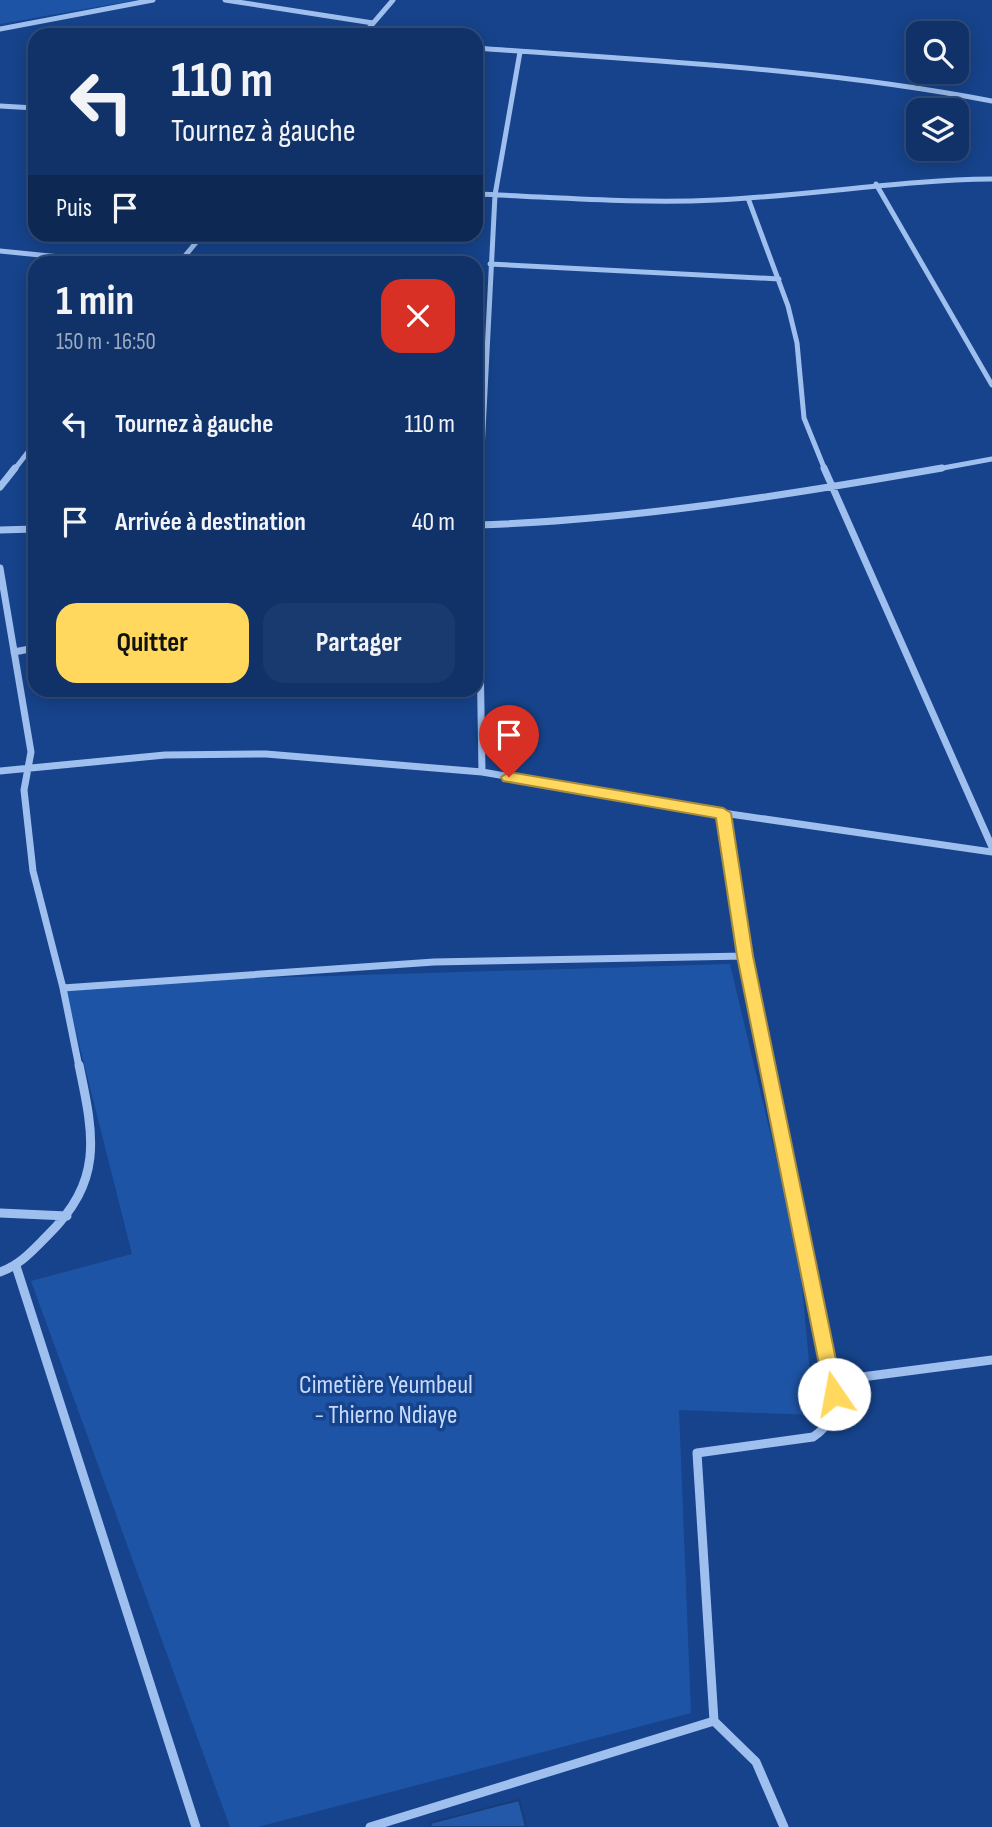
<!DOCTYPE html>
<html lang="fr">
<head>
<meta charset="utf-8">
<style>
  body { margin:0; font-family:"Sofia Sans Condensed",sans-serif; background:#193a6e; color:#f1f3f6; height:100vh; display:flex; flex-direction:column; font-size:26px; white-space:nowrap }
  * { box-sizing:border-box; margin:0 }
  p { font-size:23px; color:#9caac0 }
  .icon { flex:none; width:38px; height:38px; fill:none; stroke:currentColor; stroke-width:2; stroke-linecap:round; stroke-linejoin:round }
  .map { position:relative; flex:1; overflow:hidden }
  .details { position:absolute; left:28px; top:256px; width:455px; height:441px; display:flex; flex-direction:column; background:#103268; border-radius:21px; box-shadow:0 4px 18px #0003,0 0 0 2px #304d7c }
  .details>* { flex:none }
  .guide { position:absolute; left:28px; top:28px; width:455px; height:214px; border-radius:21px; box-shadow:0 4px 18px #0003,0 0 0 2px #304d7c; background:#103268; color:#f1f3f6; overflow:hidden }
  .buttons { position:absolute; left:906px; top:21px; display:grid; gap:14px }
  .buttons a { display:grid; place-items:center; width:63px; height:63px; border-radius:14px; background:#103268; box-shadow:0 4px 18px #0003,0 0 0 2px #304d7c; font-size:35px }
  .pin { position:absolute; display:grid; place-items:center; width:60px; height:60px; color:#fff; margin:-72px -30px; border-radius:50% 50% 50% 0; rotate:-45deg; box-shadow:0 0 7px #0007 }
  .pin .icon { rotate:45deg }
  .me { position:absolute; width:77px; margin:-38px; rotate:348deg; stroke-linejoin:round; filter:drop-shadow(0 0 5px #0008) }
  .turn { display:flex; align-items:center; gap:24px; height:147px; padding:0 28px; font-size:32px }
  .turn .icon { width:91px; height:91px; stroke-width:2.5 }
  .turn b { display:block; font-size:49px; line-height:60px }
  .then { display:flex; align-items:center; height:66px; padding:0 28px; background:#0003; gap:14px; font-size:26px }
  .round { display:grid; place-items:center; flex:none; width:74px; height:74px; border-radius:21px; background:#193a6e }
  .headline { display:flex; align-items:center; justify-content:space-between; height:119px; padding:0 28px }
  h1 { font-size:42px; font-weight:700; line-height:52px }
  .cta { display:flex; gap:14px; margin-top:auto; padding:14px 28px }
  .cta a { flex:1; height:80px; border-radius:21px; background:#ffd85d; color:#111; font-size:28px; font-weight:700; line-height:80px; text-align:center }
  .cta a+a { background:#193a6e; color:#f1f3f6 }
  ul { padding:0; list-style:none }
  li { display:flex; align-items:center; gap:21px; height:98px; padding:0 28px }
  li div { flex:1 }
  li b { display:block; font-size:26px }
  li em { font-style:normal }
  .map>svg:first-child { display:block }
  .green { fill:#1e54a5 }
  .building { fill:#2459aa; stroke:#193e77; stroke-width:2 }
  .lines { fill:none; stroke-linecap:round; stroke-linejoin:round }
  .street-far2 { stroke:#9fbfef; stroke-width:5 }
  .street-far1 { stroke:#9fbfef; stroke-width:7 }
  .street { stroke:#9fbfef; stroke-width:9 }
  .route { fill:#ffd85d; stroke:#a68c3c; stroke-width:2 }
  .labels { text-anchor:middle; dominant-baseline:central; stroke-width:7; stroke-linejoin:round; paint-order:stroke }
  .park-label { font-size:26px; fill:#c6dbfb; stroke:#16438b }
</style>
</head>
<body>
<div class="map">
<svg width="992" height="1827" viewBox="0 0 992 1827">
  <rect width="100%" height="100%" fill="#16438b"/>
  <path class="green" d="M 0,0 L 136,0 L 0,24 Z
    M 730,964 L 799,1254 L 814,1415 L 679,1410 L 691,1713 L 258,1827 L 230,1827 L 31,1281 L 132,1254 L 64,984 Z"/>
  <path class="building" d="M 519,1800 L 526,1827 L 431,1827 L 430,1823 Z"/>
  <g class="lines">
    <path class="street-far2" d="M 225,0 L 373,23
      M 0,29 L 153,0
      M 363,35 L 393,0
      M 476,48 C 649,61 821,68 992,101
      M 0,106 L 35,108
      M 876,184 L 992,385
      M 476,194 C 556,197 636,204 716,200 C 808,196 899,180 992,179
      M 748,198 L 788,306 L 797,343 L 804,418 L 825,470
      M 0,251 L 110,262
      M 180,262 L 203,234
      M 490,264 L 779,279
      M 14,470 L 35,443
      M 481,470 L 495,195 L 520,52
      M 932,470 L 992,459"/>
    <path class="street-far1" d="M 481,468 L 478,525 L 482,772
      M 824,468 L 992,847
      M 0,487 L 15,468
      M 477,525 C 634,520 787,495 942,468
      M 0,530 L 35,529
      M 0,568 L 31,752 L 24,790 L 33,871 L 63,988 L 79,1067
      M 14,652 L 35,648
      M 0,771 L 165,755 L 266,754 L 482,772 L 723,813 L 992,852
      M 723,813 L 745,956 L 768,1067
      M 63,988 L 434,962 L 745,956"/>
    <path class="street" d="M 767,1065 L 834,1394 C 833,1413 830,1426 813,1437 L 697,1453 L 714,1721 L 756,1762 L 784,1827
      M 0,1213 L 67,1216
      M 16,1266 L 196,1827
      M 0,1272 C 20,1265 32,1251 47,1236 C 104,1180 94,1137 79,1065
      M 831,1381 L 992,1360
      M 370,1827 L 714,1721"/>
  </g>
  <path class="route" d="M 509,772 L 723,808 L 731,813 L 753,956 L 843,1394 L 841,1400 L 834,1403 L 827,1400 L 825,1394 L 737,956 L 716,818 L 503,781 L 501,777 Z"/>
  <g class="labels">
    <g class="park-label">
      <text x="386" y="1385">Cimetière Yeumbeul<tspan x="386" dy="30">- Thierno Ndiaye</tspan></text>
    </g>
  </g>
</svg>
<div class="buttons">
<a><svg class="icon" aria-label="search" viewBox="0 0 24 24"><circle cx="10" cy="10" r="6"/><path d="M15 15l6 6"/></svg></a>
<a><svg class="icon" aria-label="layers" viewBox="0 0 24 24"><path d="M12 4l9 5-9 5-9-5zM3 14l9 5 9-5"/></svg></a>
</div>
<div class="pin" style="left:509px;top:777px;background:#d93025"><svg class="icon" aria-label="arrive" viewBox="0 0 24 24"><path d="M6 21V4h12l-3 4 3 4H6"/></svg></div>
<svg class="me" style="left:834px;top:1394px" viewBox="-20 -20 40 40"><circle r="19" fill="#fff"/><path d="M0-13L10 11 0 6-10 11z" fill="#ffd85d"/></svg>
<div class="guide">
<div class="turn"><svg class="icon" aria-label="left" viewBox="0 0 24 24"><path d="M17 20v-9H6M10 6l-5 5 5 5"/></svg><div><b>110 m</b>Tournez à gauche</div></div>
<div class="then">Puis<svg class="icon" aria-label="arrive" viewBox="0 0 24 24"><path d="M6 21V4h12l-3 4 3 4H6"/></svg></div>
</div>
<section class="details">
<div class="headline"><div><h1>1 min</h1><p>150 m · 16:50</p></div><a class="round" style="background:#d93025;color:#fff"><svg class="icon" aria-label="close" viewBox="0 0 24 24"><path d="M6 6l12 12M18 6L6 18"/></svg></a></div>
<ul>
<li><svg class="icon" aria-label="left" viewBox="0 0 24 24"><path d="M17 20v-9H6M10 6l-5 5 5 5"/></svg><div><b>Tournez à gauche</b></div><em>110 m</em></li>
<li><svg class="icon" aria-label="arrive" viewBox="0 0 24 24"><path d="M6 21V4h12l-3 4 3 4H6"/></svg><div><b>Arrivée à destination</b></div><em>40 m</em></li>
</ul>
<div class="cta"><a>Quitter</a><a>Partager</a></div>
</section>
</div>
</body>
</html>
